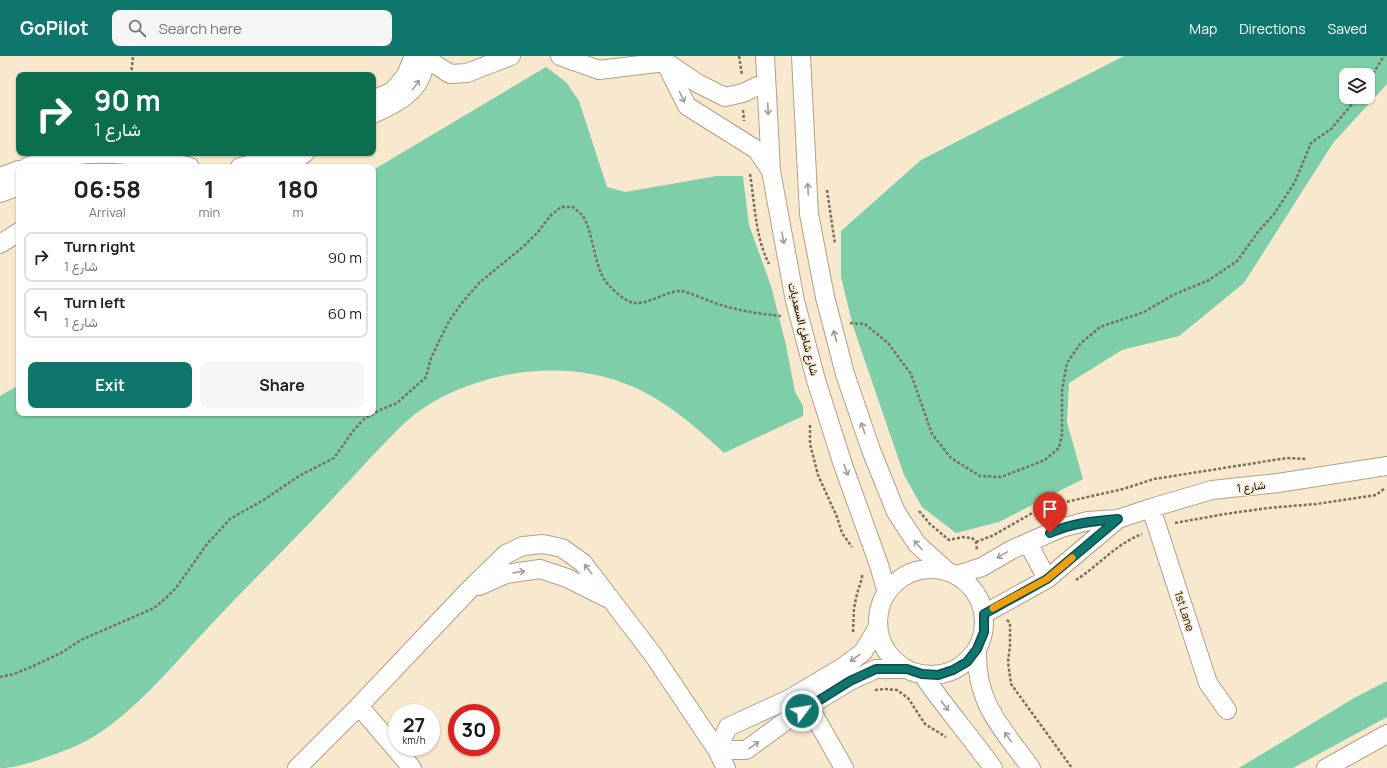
<!DOCTYPE html>
<html lang="en">
<head>
<meta charset="utf-8">
<style>
  body { margin:0; font-family:Manrope,Vazirmatn,sans-serif; background:#f6f6f6; color:#222; height:100vh; display:flex; flex-direction:column; font-size:15px; white-space:nowrap }
  * { box-sizing:border-box; margin:0 }
  p { font-size:13px; color:#767676 }
  .icon { flex:none; width:22px; height:22px; fill:none; stroke:currentColor; stroke-width:2; stroke-linecap:round; stroke-linejoin:round }
  .map { position:relative; flex:1; overflow:hidden }
  .panel { position:absolute; left:16px; top:108px; width:360px; height:252px; display:flex; flex-direction:column; background:#fff; border-radius:8px; box-shadow:0 1px 3px #0004 }
  .panel>* { flex:none }
  .banner { position:absolute; left:16px; top:16px; width:360px; height:84px; border-radius:8px; box-shadow:0 1px 3px #0004; background:#0b6e4f; color:#fff; overflow:hidden }
  .buttons { position:absolute; left:1339px; top:12px; display:grid; gap:8px }
  .buttons a { display:grid; place-items:center; width:36px; height:36px; border-radius:8px; background:#fff; box-shadow:0 1px 3px #0004; font-size:20px }
  .speed { position:absolute; left:388px; top:648px; display:flex; gap:8px; font-size:20px; font-weight:700; text-align:center }
  .speed>* { display:grid; place-content:center; width:52px; height:52px; border-radius:50%; background:#fff; box-shadow:0 1px 3px #0004; line-height:1 }
  .speed small { font-size:10px; font-weight:400 }
  .speed .limit { border:6px solid #d22; background:#fff; color:#111 }
  .pin { position:absolute; display:grid; place-items:center; width:34px; height:34px; color:#fff; margin:-41px -17px; border-radius:50% 50% 50% 0; rotate:-45deg; box-shadow:0 0 4px #0007 }
  .pin .icon { rotate:45deg }
  .me { position:absolute; width:44px; margin:-22px; rotate:59deg; stroke-linejoin:round; filter:drop-shadow(0 0 3px #0008) }
  .turn { display:flex; align-items:center; gap:14px; height:84px; padding:0 12px; font-size:18px }
  .turn .icon { width:52px; height:52px; stroke-width:2.5 }
  .turn b { display:block; font-size:28px; line-height:34px }
  .eta { display:flex; justify-content:space-evenly; align-items:center; height:68px; text-align:center }
  .eta b { font-size:24px; font-weight:700; line-height:28px }
  .primary-button { display:flex; gap:8px; margin-top:auto; padding:8px 12px }
  .primary-button a { flex:1; height:46px; border-radius:8px; background:#0f766e; color:#fff; font-size:16px; font-weight:700; line-height:46px; text-align:center }
  .primary-button a+a { background:#f6f6f6; color:#222 }
  ul { padding:0; list-style:none }
  li { display:flex; align-items:center; gap:12px; height:50px; margin:0 8px 6px; padding:0 4px; border:2px solid #e0e0e0; border-radius:8px }
  li div { flex:1 }
  li b { display:block; font-size:15px }
  li em { font-style:normal }
  header { display:flex; align-items:center; gap:24px; box-sizing:border-box; height:56px; padding:0 20px; background:#0f766e; color:#fff }
  header strong { font-size:19px }
  nav { display:flex; gap:22px; margin-inline-start:auto; font-size:14px }
  .search { width:280px; height:36px; background:#f6f6f6; display:flex; align-items:center; gap:10px; box-sizing:border-box; padding:0 14px; border-radius:8px; color:#767676; font-size:15px }
  .map>svg:first-child { display:block }
  .green { fill:#7dcea9; fill-rule:evenodd }
  .lines { fill:none; stroke-linecap:round; stroke-linejoin:round }
  .minor-casing { stroke:#b0a188; stroke-width:20 }
  .path { stroke:#7a7060; stroke-width:2.5; stroke-dasharray:3 2; stroke-linecap:butt }
  .minor { stroke:#fff; stroke-width:18 }
  .minor-bridge-casing { stroke:#b0a188; stroke-width:20; stroke-linecap:butt }
  .minor-bridge { stroke:#fff; stroke-width:18 }
  .oneway { stroke:#9f9d9b }
  .route-casing { stroke:#0a4d48; stroke-width:10 }
  .route { stroke:#0f766e; stroke-width:7 }
  .slow { stroke:#f59e0b; stroke-width:7 }
  .labels { text-anchor:middle; dominant-baseline:central; stroke-width:3; stroke-linejoin:round; paint-order:stroke }
  .street-label { font-size:11px; fill:#100b04; stroke:#f8e8cd }
</style>
</head>
<body>
<header>
<strong>GoPilot</strong>
<div class="search"><svg class="icon" aria-label="search" viewBox="0 0 24 24"><circle cx="10" cy="10" r="6"/><path d="M15 15l6 6"/></svg>Search here</div>
<nav><a>Map</a><a>Directions</a><a>Saved</a></nav>
</header>
<div class="map">
<svg width="1387" height="712" viewBox="0 0 1387 712">
  <rect width="100%" height="100%" fill="#f8e8cd"/>
  <path class="green" d="M 1124,0 L 1387,0 L 1387,28 L 1333,87 L 1244,227 L 1179,280 L 1122,294 L 1069,327 L 1067,366 L 1083,423 L 999,466 L 956,477 L 922,451 L 904,419 L 853,270 L 841,221 L 841,175 L 921,104 ZM 1346,19 L 1368,19 L 1368,41 L 1346,41 Z
    M 546,11 L 566,26 L 579,45 L 607,131 L 625,136 L 717,120 L 743,120 L 749,169 L 771,230 L 786,289 L 795,336 L 803,350 L 803,360 L 724,397 C 708,382 691,367 673,354 C 622,316 562,307 501,320 C 471,327 440,339 415,358 C 400,370 387,385 373,399 C 357,417 340,434 324,452 C 280,498 235,542 192,589 C 163,621 124,665 86,685 C 73,692 58,697 44,702 C 29,707 16,712 0,712 L 0,340 L 19,329 L 19,357 L 373,357 L 373,114 Z
    M 1387,625 L 1387,661 L 1293,712 L 1239,712 L 1354,642 Z"/>
  <g class="lines">
    <g class="minor-casing">
      <path id="minor" d="M 560,0 L 599,14 L 665,6
        M 765,0 L 771,115 L 795,245
        M 801,0 L 809,158 L 825,241
        M 427,3 L 450,18 L 467,17 L 511,0
        M 665,6 L 687,50 L 757,94 L 771,115
        M 666,6 L 697,27 L 725,41 L 743,37 L 766,26
        M 375,43 L 393,35 L 406,19 L 414,0
        M 373,58 C 394,48 416,39 423,15 C 425,10 427,5 427,0
        M 27,111 C 66,96 109,95 151,102 C 164,104 177,108 190,111
        M 240,111 L 261,106 L 279,97
        M 285,111 L 305,97
        M 0,121 L 19,114
        M 0,137 L 19,130
        M 0,188 L 19,176
        M 845,318 L 871,394 L 896,456 L 917,488 L 947,515
        M 816,324 L 843,409 L 879,509 L 887,537
        M 1151,452 L 1208,627 L 1227,654
        M 1028,487 L 1047,523
        M878 566a53 53 0 1 1 106 0a53 53 0 1 1-106 0Z
        M 957,519 L 982,511 L 1011,494 L 1061,472 L 1088,465 L 1118,463 L 1151,452 L 1212,434 L 1278,427 L 1387,410
        M 479,530 L 506,518 L 540,513 L 567,522 L 609,543
        M 984,558 L 1047,523 L 1118,463
        M 878,571 L 863,596 L 843,611 L 789,643 L 728,671 L 717,694 L 746,694 L 794,659 L 850,625 L 876,613 L 907,613
        M 977,593 C 975,647 1002,672 1031,712
        M 922,618 C 944,650 970,680 993,712
        M 803,640 L 844,712
        M 359,650 L 412,712
        M 297,712 L 359,650 L 469,534 L 506,498 L 523,490 L 543,488 L 562,492 L 583,507 L 654,600 L 717,694 L 726,712
        M 1326,712 L 1387,678"/>
    </g>
    <path class="path" d="M 739,0 L 742,19
      M 131,19 L 133,0
      M 1368,26 L 1384,0
      M 743,54 L 744,65
      M 750,118 C 755,149 755,180 769,208
      M 827,134 L 835,188
      M 850,267 L 865,268 L 888,287 L 911,318 L 932,378 L 951,402 L 980,420 L 1001,421 L 1045,404 L 1059,392 L 1062,378 L 1062,334 L 1067,307 L 1080,288 L 1100,271 L 1144,256 L 1173,239 L 1209,224 L 1237,205 L 1258,176 L 1274,158 L 1295,126 L 1311,87 L 1331,73 L 1358,41
      M 810,369 L 810,388 L 818,419 L 837,461 L 842,477 L 852,491
      M 919,455 L 930,468 L 949,484 L 963,481 L 972,482 L 976,486 L 977,494
      M 1175,467 L 1225,458 L 1268,452 L 1316,448 L 1376,439 L 1384,433
      M 976,486 L 994,479 L 1034,456 L 1057,448 L 1123,433 L 1154,423 L 1287,402 L 1306,403
      M 1076,524 C 1098,510 1116,488 1142,478
      M 1007,564 L 1010,567 L 1010,590 L 1008,606 L 1011,628 L 1072,712
      M 853,576 L 854,552 L 857,538 L 862,522 L 862,518
      M 0,621 L 14,618 L 31,611 L 61,597 L 81,584 L 154,552 L 166,542 L 176,532 L 207,488 L 230,463 L 265,443 L 299,420 L 334,402 L 353,375 L 364,363 L 382,353 L 397,347 L 426,321 L 431,302 L 448,267 L 461,248 L 479,227 L 524,190 L 538,176 L 550,160 L 561,151 L 573,151 C 575,154 580,156 582,159 C 593,174 593,204 604,223 C 608,230 625,246 634,247 C 651,248 665,235 681,235 C 687,235 713,247 721,249 C 740,255 761,258 781,260
      M 875,634 L 885,633 L 897,634 L 908,642 L 925,668 L 946,681"/>
    <use href="#minor" class="minor"/>
    <g class="minor-bridge-casing">
      <path id="minor-bridge" d="M 825,241 L 845,318
        M 795,245 L 816,324"/>
    </g>
    <use href="#minor-bridge" class="minor-bridge"/>
  </g>
  <defs><path id="oneway-shaft" d="M-6 0H5M1.5-3L5.5 0L1.5 3" fill="none" stroke-width="1.6" stroke-linecap="round" stroke-linejoin="round"/></defs>
  <g class="oneway">
    <use href="#oneway-shaft" transform="translate(416 29) rotate(-55)"/>
    <use href="#oneway-shaft" transform="translate(682 41) rotate(64)"/>
    <use href="#oneway-shaft" transform="translate(768 53) rotate(87)"/>
    <use href="#oneway-shaft" transform="translate(808 133) rotate(-93)"/>
    <use href="#oneway-shaft" transform="translate(783 182) rotate(79)"/>
    <use href="#oneway-shaft" transform="translate(835 280) rotate(-105)"/>
    <use href="#oneway-shaft" transform="translate(863 372) rotate(-109)"/>
    <use href="#oneway-shaft" transform="translate(846 414) rotate(70)"/>
    <use href="#oneway-shaft" transform="translate(918 489) rotate(-132)"/>
    <use href="#oneway-shaft" transform="translate(1002 499) rotate(149)"/>
    <use href="#oneway-shaft" transform="translate(588 513) rotate(-129)"/>
    <use href="#oneway-shaft" transform="translate(519 516) rotate(-8)"/>
    <use href="#oneway-shaft" transform="translate(855 602) rotate(143)"/>
    <use href="#oneway-shaft" transform="translate(945 650) rotate(52)"/>
    <use href="#oneway-shaft" transform="translate(1008 681) rotate(-126)"/>
    <use href="#oneway-shaft" transform="translate(754 689) rotate(-36)"/>
  </g>
  <g class="lines">
    <g class="route-casing">
      <path id="route" d="M 802,655 L 850,625 L 876,613 L 907,613 L 922,618 L 938,619 L 953,614 L 967,606 L 977,593 L 984,576 L 984,558 L 1047,523 L 1118,463 C 1094,465 1072,467 1050,477"/>
    </g>
    <use href="#route" class="route"/>
    <path class="slow" d="M 993,552 L 1047,523 L 1072,502"/>
  </g>
  <g class="labels">
    <g class="street-label">
      <text transform="translate(804 273) rotate(76)">شارع شاطئ السعديات</text>
      <text transform="translate(1251 430) rotate(-7)">شارع 1</text>
      <text transform="translate(1185 555) rotate(72)">1st Lane</text>
    </g>
  </g>
</svg>
<div class="buttons">
<a><svg class="icon" aria-label="layers" viewBox="0 0 24 24"><path d="M12 4l9 5-9 5-9-5zM3 14l9 5 9-5"/></svg></a>
</div>
<div class="speed"><div>27<small>km/h</small></div><div class="limit">30</div></div>
<div class="pin" style="left:1050px;top:477px;background:#d93025"><svg class="icon" aria-label="arrive" viewBox="0 0 24 24"><path d="M6 21V4h12l-3 4 3 4H6"/></svg></div>
<svg class="me" style="left:802px;top:655px" viewBox="-20 -20 40 40"><circle r="17" fill="#0f766e" stroke="#fff" stroke-width="3"/><path d="M0-11L8 9 0 5-8 9z" fill="#fff"/></svg>
<div class="banner">
<div class="turn"><svg class="icon" aria-label="right" viewBox="0 0 24 24"><path d="M7 20v-9h11M14 6l5 5-5 5"/></svg><div><b>90 m</b>شارع 1</div></div>
</div>
<section class="panel">
<div class="eta">
<div><b>06:58</b><p>Arrival</p></div>
<div><b>1</b><p>min</p></div>
<div><b>180</b><p>m</p></div>
</div>
<ul>
<li><svg class="icon" aria-label="right" viewBox="0 0 24 24"><path d="M7 20v-9h11M14 6l5 5-5 5"/></svg><div><b>Turn right</b><p>شارع 1</p></div><em>90 m</em></li>
<li><svg class="icon" aria-label="left" viewBox="0 0 24 24"><path d="M17 20v-9H6M10 6l-5 5 5 5"/></svg><div><b>Turn left</b><p>شارع 1</p></div><em>60 m</em></li>
</ul>
<div class="primary-button"><a>Exit</a><a>Share</a></div>
</section>
</div>
</body>
</html>
